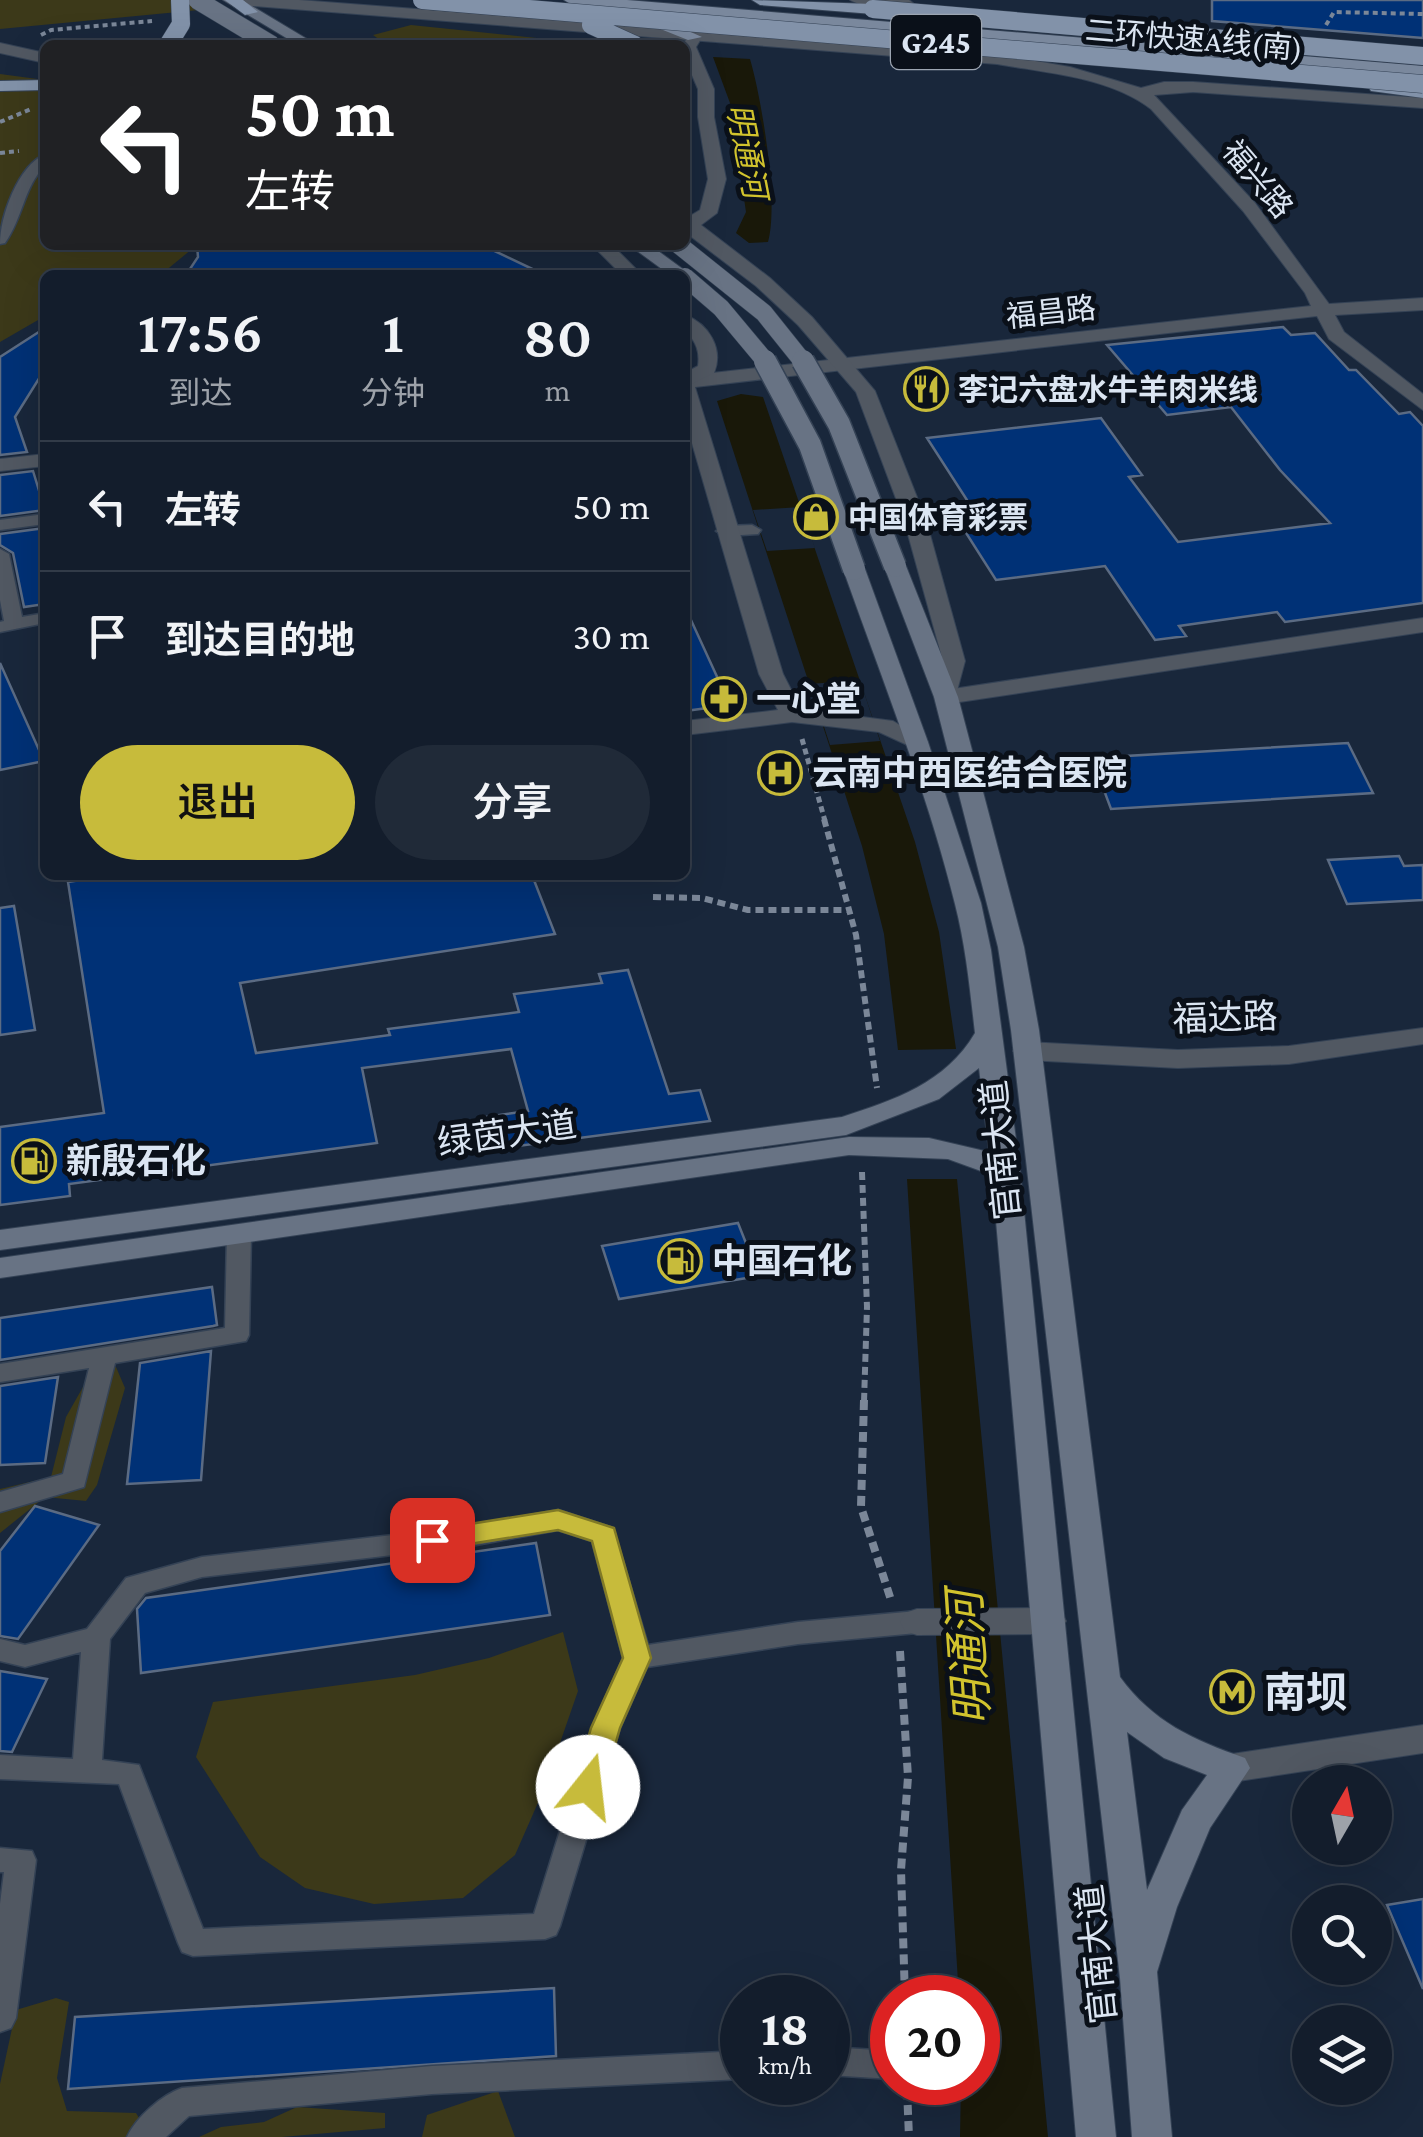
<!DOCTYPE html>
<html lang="zh">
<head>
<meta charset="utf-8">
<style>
  body { margin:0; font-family:"Crimson Pro","Noto Sans SC",serif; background:#202a38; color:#f1f3f6; height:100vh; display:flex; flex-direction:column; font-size:38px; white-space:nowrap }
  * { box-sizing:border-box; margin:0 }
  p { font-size:32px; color:#9da2a9 }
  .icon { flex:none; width:55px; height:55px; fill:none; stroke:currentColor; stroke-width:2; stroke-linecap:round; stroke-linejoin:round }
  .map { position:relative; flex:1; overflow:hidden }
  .panel { position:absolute; left:40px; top:270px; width:650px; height:610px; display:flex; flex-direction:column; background:#131d2c; border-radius:15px; box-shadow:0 10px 40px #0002,0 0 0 2px #323b48 }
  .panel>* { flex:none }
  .hud { position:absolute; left:40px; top:40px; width:650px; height:210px; border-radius:15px; box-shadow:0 10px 40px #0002,0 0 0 2px #323b48; background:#202124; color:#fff; overflow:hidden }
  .needle { width:65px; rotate:9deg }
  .controls { position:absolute; left:1292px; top:1765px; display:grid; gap:20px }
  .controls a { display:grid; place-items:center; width:100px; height:100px; border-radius:50%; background:#131d2c; box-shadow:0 10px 40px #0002,0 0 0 2px #323b48; font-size:50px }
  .speed { position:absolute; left:720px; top:1975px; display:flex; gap:20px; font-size:50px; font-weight:700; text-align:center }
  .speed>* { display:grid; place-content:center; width:130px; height:130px; border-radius:50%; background:#131d2c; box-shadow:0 10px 40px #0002,0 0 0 2px #323b48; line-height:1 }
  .speed small { font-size:25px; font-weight:400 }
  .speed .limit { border:15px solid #d22; background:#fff; color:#111 }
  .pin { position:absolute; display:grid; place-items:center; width:85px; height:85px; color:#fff; margin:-42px; border-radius:20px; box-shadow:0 5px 15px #0006 }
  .me { position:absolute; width:110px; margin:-55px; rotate:16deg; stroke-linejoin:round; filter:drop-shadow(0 0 8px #0008) }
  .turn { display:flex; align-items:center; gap:35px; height:210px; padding:0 40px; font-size:45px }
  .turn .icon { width:130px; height:130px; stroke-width:2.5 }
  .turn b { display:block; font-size:70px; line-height:85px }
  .eta { display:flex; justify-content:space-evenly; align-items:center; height:170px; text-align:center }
  .eta b { font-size:60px; font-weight:600; line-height:70px }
  .action { display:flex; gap:20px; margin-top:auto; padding:20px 40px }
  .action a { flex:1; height:115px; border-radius:60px; background:#c7bb3b; color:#111; font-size:40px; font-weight:600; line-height:115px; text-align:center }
  .action a+a { background:#202a38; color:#f1f3f6 }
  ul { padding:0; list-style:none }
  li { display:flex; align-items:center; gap:30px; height:130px; padding:0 40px; border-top:2px solid #323b48 }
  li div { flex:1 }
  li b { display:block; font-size:38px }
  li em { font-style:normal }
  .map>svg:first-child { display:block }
  .green { fill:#3c3919 }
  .water { fill:#191809 }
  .pier { fill:#19273b }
  .building { fill:#003176; stroke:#5b6b83; stroke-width:2.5 }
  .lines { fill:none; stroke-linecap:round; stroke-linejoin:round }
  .service-casing { stroke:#344255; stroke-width:3 }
  .minor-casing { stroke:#344255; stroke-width:2 }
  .tertiary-casing { stroke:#344255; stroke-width:2 }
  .secondary-casing { stroke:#344255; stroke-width:2 }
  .primary-casing { stroke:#344255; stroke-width:2 }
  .trunk-casing { stroke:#344255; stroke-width:2 }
  .path-far3 { stroke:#7b8798; stroke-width:4; stroke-dasharray:5 4; stroke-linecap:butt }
  .path-far2 { stroke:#7b8798; stroke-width:5; stroke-dasharray:6 4; stroke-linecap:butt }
  .path-far1 { stroke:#7b8798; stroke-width:6; stroke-dasharray:8 5; stroke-linecap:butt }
  .path { stroke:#7b8798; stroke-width:8; stroke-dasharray:10 6; stroke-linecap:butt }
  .service { fill:#515862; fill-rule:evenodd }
  .minor { fill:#515862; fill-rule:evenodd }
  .tertiary { fill:#515862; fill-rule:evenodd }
  .secondary { fill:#687384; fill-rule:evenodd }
  .primary { fill:#7a889d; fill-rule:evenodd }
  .trunk { fill:#8292a9; fill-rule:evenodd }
  .secondary-bridge-far1-casing { stroke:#344255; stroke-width:19; stroke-linecap:butt }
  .secondary-bridge-casing { stroke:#344255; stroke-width:25; stroke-linecap:butt }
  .trunk-bridge-casing { stroke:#344255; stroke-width:19; stroke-linecap:butt }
  .secondary-bridge-far1 { stroke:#687384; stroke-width:18 }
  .secondary-bridge { stroke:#687384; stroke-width:22 }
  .trunk-bridge { stroke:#8292a9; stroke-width:18 }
  .route { fill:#c7bb3b; stroke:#817a26; stroke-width:2.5 }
  .labels { text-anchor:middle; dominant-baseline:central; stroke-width:10; stroke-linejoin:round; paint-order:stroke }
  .far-street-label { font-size:30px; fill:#dbe5f2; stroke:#0a1019 }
  .far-poi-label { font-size:30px; font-weight:bold; fill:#dbe5f2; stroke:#0a1019; text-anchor:start }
  .shield { fill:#0a1019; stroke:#9ca5b1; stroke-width:2.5 }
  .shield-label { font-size:32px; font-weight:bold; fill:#dbe5f2 }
  .far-water-label { font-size:32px; font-style:italic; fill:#d1c32d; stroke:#0a1019 }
  .poi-label { font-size:35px; font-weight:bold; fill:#dbe5f2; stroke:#0a1019; text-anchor:start }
  .street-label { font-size:35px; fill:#dbe5f2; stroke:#0a1019 }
  .near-poi-label { font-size:42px; font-weight:bold; fill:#dbe5f2; stroke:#0a1019; text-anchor:start }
  .near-water-label { font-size:45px; font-style:italic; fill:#d1c32d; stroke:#0a1019 }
</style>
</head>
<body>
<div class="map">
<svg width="1423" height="2137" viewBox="0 0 1423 2137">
  <rect width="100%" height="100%" fill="#19273b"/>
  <path class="green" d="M 0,0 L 185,0 L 208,4 L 199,10 L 0,29 Z
    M 411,25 L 603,45 L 387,45 L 373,35 Z
    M 0,74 L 45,80 L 45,245 L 192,245 L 192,249 L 164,272 L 150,275 L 45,275 L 45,316 L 0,342 Z
    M 116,1367 L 125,1388 L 97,1485 L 86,1501 L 45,1497 L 0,1533 L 0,1489 L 51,1477 L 66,1417 L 92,1371 Z
    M 563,1632 L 578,1691 L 544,1789 L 515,1855 L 463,1898 L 374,1904 L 305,1888 L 260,1857 L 196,1757 L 213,1702 L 415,1675 L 489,1658 Z
    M 56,1998 L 69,2002 L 57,2078 L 67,2111 L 136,2113 L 151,2137 L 0,2137 L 0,2084 L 16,2010 Z
    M 498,2091 L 515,2137 L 422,2137 L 427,2115 Z
    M 297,2107 L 385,2113 L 385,2128 L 282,2137 L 199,2137 L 221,2127 L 264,2122 Z"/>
  <path class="water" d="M 713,57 L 750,59 C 762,100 779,203 768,242 L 749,243 L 736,233 L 746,212 L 730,103 Z
    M 741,394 L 763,397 L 915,842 L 939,932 L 956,1049 L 898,1050 L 884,934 L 862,846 L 717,401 Z
    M 907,1179 L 957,1179 L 1048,2137 L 960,2137 L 961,2083 L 978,2082 L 978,1998 L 959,1997 Z"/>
  <path class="pier" d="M 801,507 L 815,548 L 767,551 L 753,510 Z
    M 860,680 L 880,741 L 830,745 L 810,684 Z"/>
  <path class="building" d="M 1212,0 L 1423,0 L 1423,38 L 1212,21 Z
    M 197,245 L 482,245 L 545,275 L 186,275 L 198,257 Z
    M 1283,327 L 1291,335 L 1315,333 L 1349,370 L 1356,370 L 1399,414 L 1410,412 L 1423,426 L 1423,603 L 1285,622 L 1277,612 L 1179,626 L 1186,636 L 1155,640 L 1105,566 L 996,580 L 947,503 L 967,500 L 927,438 L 1101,418 L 1142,475 L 1129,477 L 1178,542 L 1330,523 L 1280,470 L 1231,407 L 1167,415 L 1107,345 Z
    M 45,328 L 45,369 L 15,417 L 27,452 L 0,455 L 0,357 Z
    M 33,471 L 45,510 L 0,516 L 0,475 Z
    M 45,528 L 45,604 L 24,607 L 13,553 L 0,545 L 0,534 Z
    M 685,607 L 730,705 L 685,711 Z
    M 0,663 L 44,761 L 0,770 Z
    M 1348,743 L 1373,793 L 1111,809 L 1092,758 Z
    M 1399,856 L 1404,866 L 1423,865 L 1423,900 L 1347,904 L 1328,860 Z
    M 112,875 L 532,875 L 555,934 L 240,983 L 256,1053 L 390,1035 L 388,1029 L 519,1012 L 514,994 L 602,983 L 599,974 L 628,970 L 669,1094 L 700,1090 L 710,1121 L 487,1150 L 478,1118 L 528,1111 L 511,1049 L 362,1068 L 377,1143 L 69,1184 L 70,1196 L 0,1205 L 0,1127 L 104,1113 L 68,882 Z
    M 14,906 L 35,1030 L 0,1035 L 0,908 Z
    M 738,1223 L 759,1276 L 619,1299 L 602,1246 Z
    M 212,1287 L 217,1325 L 213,1326 L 0,1360 L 0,1318 Z
    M 211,1351 L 201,1480 L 127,1484 L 140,1363 Z
    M 58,1377 L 45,1463 L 0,1465 L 0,1386 Z
    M 35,1506 L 99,1525 L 18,1639 L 0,1636 L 0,1551 Z
    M 536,1543 L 550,1615 L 141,1673 L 137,1609 L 146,1598 Z
    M 0,1671 L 47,1679 L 12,1752 L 0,1751 Z
    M 1423,1899 L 1423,1989 L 1387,1905 Z
    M 554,1988 L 556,2056 L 68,2089 L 75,2017 Z"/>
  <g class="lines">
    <g class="service-casing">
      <path id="service" d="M 45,154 L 45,166 C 24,186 23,218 5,243 L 0,244 C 0,216 18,166 45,154 Z
        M 45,514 L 45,524 L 0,530 L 0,520 Z
        M 752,525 L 761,530 L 758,534 L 725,536 L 716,531 L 725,526 Z
        M 0,549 L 9,554 L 22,617 L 45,613 L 45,623 L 0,632 L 0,622 L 4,621 L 0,600 Z
        M 239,1226 L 251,1234 L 249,1335 L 246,1341 L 115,1363 L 84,1487 L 0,1512 L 0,1492 L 63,1474 L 89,1368 L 0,1382 L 0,1364 L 225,1328 L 227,1234 Z
        M 558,1510 L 613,1528 L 648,1645 L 798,1622 L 917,1611 L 927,1614 L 931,1622 L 927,1630 L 917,1633 L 798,1644 L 647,1667 L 620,1728 L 560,1926 L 556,1935 L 545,1939 L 193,1956 L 182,1952 L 178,1943 L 119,1784 L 0,1779 L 0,1755 L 73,1759 L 81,1652 L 25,1667 L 0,1661 L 0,1639 L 25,1645 L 87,1629 L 126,1578 L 202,1557 L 471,1526 ZM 558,1530 L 592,1541 L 623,1658 L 592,1728 L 534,1914 L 203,1929 L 139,1765 L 102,1760 L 110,1639 L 145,1593 L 202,1577 L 471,1546 Z
        M 0,1848 L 32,1851 L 36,1860 L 16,2018 L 11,2028 L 0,2032 L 0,1904 L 4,1872 L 0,1872 Z
        M 828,2047 L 892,2051 L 892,2079 L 828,2075 Z
        M 742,2051 L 742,2079 L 432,2094 L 189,2116 L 166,2137 L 127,2137 C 136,2117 162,2095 182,2088 L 432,2066 Z"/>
    </g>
    <g class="minor-casing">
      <path id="minor" d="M 232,0 L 299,0 L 997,54 L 1070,67 L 1141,88 L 1164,82 L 1193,82 L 1423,98 L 1423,108 L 1193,92 L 1154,95 L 1255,203 L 1329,304 L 1423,298 L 1423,310 L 1335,315 L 1344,332 L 1423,394 L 1423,410 L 1329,339 L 1317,316 L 695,387 L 783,674 L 801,709 L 893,721 L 928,742 L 916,749 L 879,732 L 792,722 L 685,735 L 685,721 L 778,710 L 759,674 L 685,419 L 685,376 L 1311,306 L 1305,293 L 1243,211 L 1151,109 C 1110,77 1047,73 997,64 L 240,5 Z
        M 850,0 L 909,0 L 914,4 C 900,12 864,8 850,0 Z
        M 45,454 L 45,466 L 0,471 L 0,459 Z
        M 1423,618 L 1423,632 L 946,704 L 934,697 L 946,690 Z
        M 1423,1028 L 1423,1044 L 1289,1064 L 1178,1068 L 1027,1060 L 1013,1051 L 1027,1042 L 1178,1050 L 1289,1046 Z
        M 1049,1608 L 1061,1612 L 1066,1621 L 1061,1630 L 1049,1634 L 917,1635 L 905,1631 L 900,1622 L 905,1613 L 917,1609 Z
        M 1423,1725 L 1423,1753 L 1232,1782 L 1219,1778 L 1214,1768 L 1219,1758 L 1232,1754 Z"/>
    </g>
    <g class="tertiary-casing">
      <path id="tertiary" d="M 694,32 L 702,37 L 696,47 L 714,89 L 714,117 L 726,179 L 717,213 L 701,225 L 770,278 L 812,317 L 875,391 L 926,520 L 965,661 L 954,702 L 946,704 L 934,697 L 943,661 L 904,520 L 856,392 L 798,325 L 756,286 L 685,232 L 685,219 L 700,210 L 708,179 L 698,117 L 698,89 L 685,59 L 685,45 L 681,45 Z
        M 0,43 L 45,53 L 45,63 L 0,53 Z
        M 592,245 L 612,245 L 642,275 L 622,275 Z
        M 685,315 C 709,324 724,349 714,373 L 685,387 L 685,373 L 698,366 C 700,351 696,341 685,331 Z"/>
    </g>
    <g class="secondary-casing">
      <path id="secondary" d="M 223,0 L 242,0 L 317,45 L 298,45 Z
        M 629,245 L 650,245 L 691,275 L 685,280 L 685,275 L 670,275 Z
        M 895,559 L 906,566 L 958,697 L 1024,947 L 1039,1030 L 1120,1677 C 1153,1722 1193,1740 1245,1758 L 1250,1768 L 1210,1828 L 1177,1907 L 1157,1972 L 1172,2137 L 1132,2137 L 1120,1978 L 1011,1030 L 998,947 L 934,697 L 884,566 ZM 1127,1732 L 1164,1758 L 1207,1775 L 1182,1810 L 1147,1890 Z
        M 854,562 L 865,569 L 928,742 L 981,903 L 991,950 L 1020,1170 L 1116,2137 L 1076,2137 L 992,1175 L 948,1159 L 849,1155 L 0,1278 L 0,1258 L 849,1137 L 929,1138 L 989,1152 L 979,1068 L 939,1099 L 846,1135 L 0,1250 L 0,1230 L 842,1117 C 894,1100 946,1083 975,1033 C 970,990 966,947 955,904 C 927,791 882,679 843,569 Z"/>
    </g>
    <g class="primary-casing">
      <path id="primary" d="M 564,0 L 627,0 L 1423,66 L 1423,76 L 572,5 Z
        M 638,14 L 650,14 L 702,37 L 688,40 L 638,20 Z"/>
    </g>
    <g class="trunk-casing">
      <path id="trunk" d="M 225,0 L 243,0 L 258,12 L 245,15 Z
        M 752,0 L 873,4 L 881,9 L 873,14 L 760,5 Z
        M 45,80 L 45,90 L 0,91 L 0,81 Z
        M 1377,83 L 1423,88 L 1423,98 L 1371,91 L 1369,88 Z"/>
    </g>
    <path class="path-far3" d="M 1326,25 L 1334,12 L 1423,14
      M 41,35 L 51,30 L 152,21
      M 0,122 L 31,109
      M 0,153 L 19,151"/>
    <path class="path-far2" d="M 802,739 L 825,821"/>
    <path class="path-far1" d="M 824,819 L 856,935 L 877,1088
      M 653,897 L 702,898 L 748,910 L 850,910
      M 862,1172 L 867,1307 L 864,1402"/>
    <path class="path" d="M 864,1400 L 861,1507 L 891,1600
      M 900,1651 L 908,1777 L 901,1870 L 905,1998
      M 907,2089 L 909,2137"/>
    <use href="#service" class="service"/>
    <use href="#minor" class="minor"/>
    <use href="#tertiary" class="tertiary"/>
    <use href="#secondary" class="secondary"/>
    <use href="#primary" class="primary"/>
    <use href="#trunk" class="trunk"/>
    <g class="secondary-bridge-far1-casing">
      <path id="secondary-bridge-far1" d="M 197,0 L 272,45
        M 679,245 L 764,313 L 804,363
        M 685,277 L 721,308 L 767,363"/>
    </g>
    <g class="secondary-bridge-casing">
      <path id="secondary-bridge" d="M 765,361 L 810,445 L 854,569
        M 803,361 L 839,424 L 895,566"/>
    </g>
    <g class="trunk-bridge-casing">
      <path id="trunk-bridge" d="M 422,0 L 1423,84
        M 873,9 L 1423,56
        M 591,25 L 635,45
        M 168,45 L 181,24 L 180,0"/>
    </g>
    <use href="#secondary-bridge-far1" class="secondary-bridge-far1"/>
    <use href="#secondary-bridge" class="secondary-bridge"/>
    <use href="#trunk-bridge" class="trunk-bridge"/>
  </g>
  <path class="route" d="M 558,1510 L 614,1528 L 651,1658 L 620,1728 L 603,1787 L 599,1796 L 588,1799 L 578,1796 L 574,1787 L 591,1728 L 623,1658 L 592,1541 L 558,1530 L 432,1550 L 423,1547 L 419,1540 L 423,1533 L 432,1530 Z"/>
  <defs>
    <g id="restaurant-ring" transform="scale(2.25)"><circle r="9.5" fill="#0a1019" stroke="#c7bb3b" stroke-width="1.5"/><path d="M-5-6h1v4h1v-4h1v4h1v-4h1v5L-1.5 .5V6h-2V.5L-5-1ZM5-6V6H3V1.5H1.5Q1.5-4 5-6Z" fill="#c7bb3b"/></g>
    <g id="shop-ring" transform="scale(2.25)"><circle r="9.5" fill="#0a1019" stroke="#c7bb3b" stroke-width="1.5"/><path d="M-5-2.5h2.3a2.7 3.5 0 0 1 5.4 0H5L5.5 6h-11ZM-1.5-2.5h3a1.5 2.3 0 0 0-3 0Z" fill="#c7bb3b"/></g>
    <g id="pharmacy-ring" transform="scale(2.25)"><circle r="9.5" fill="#0a1019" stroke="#c7bb3b" stroke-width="1.5"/><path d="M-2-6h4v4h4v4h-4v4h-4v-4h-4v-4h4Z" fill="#c7bb3b"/></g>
    <g id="hospital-ring" transform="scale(2.25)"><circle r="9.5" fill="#0a1019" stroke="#c7bb3b" stroke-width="1.5"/><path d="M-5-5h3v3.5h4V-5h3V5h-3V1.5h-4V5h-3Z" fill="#c7bb3b"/></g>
    <g id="fuel-ring" transform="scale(2.25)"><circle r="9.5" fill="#0a1019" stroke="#c7bb3b" stroke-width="1.5"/><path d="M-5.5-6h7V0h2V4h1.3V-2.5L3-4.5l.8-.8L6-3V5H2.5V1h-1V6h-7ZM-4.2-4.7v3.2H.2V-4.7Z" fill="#c7bb3b"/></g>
    <g id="metro-ring" transform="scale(2.25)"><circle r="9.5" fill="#0a1019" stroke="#c7bb3b" stroke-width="1.5"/><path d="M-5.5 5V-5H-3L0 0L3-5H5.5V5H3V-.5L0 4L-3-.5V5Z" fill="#c7bb3b"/></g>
  </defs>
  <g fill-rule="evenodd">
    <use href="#restaurant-ring" x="926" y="389"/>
    <use href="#shop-ring" x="816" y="517"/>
    <use href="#pharmacy-ring" x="724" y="699"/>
    <use href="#hospital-ring" x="780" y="773"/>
    <use href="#fuel-ring" x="34" y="1161"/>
    <use href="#fuel-ring" x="680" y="1261"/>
    <use href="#metro-ring" x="1232" y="1692"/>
  </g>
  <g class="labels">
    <g class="far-street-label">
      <text transform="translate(1194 39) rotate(5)">二环快速A线(南)</text>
      <text transform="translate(1258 179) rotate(50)">福兴路</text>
      <text transform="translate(1051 312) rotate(-6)">福昌路</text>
    </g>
    <g class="far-poi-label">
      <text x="958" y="389">李记六盘水牛羊肉米线</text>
      <text x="848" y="517">中国体育彩票</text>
    </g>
    <rect class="shield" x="891" y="15" width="90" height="54" rx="8"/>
    <g class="shield-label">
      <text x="936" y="42">G245</text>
    </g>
    <g class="far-water-label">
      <text transform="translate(747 151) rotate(79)">明通河</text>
    </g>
    <g class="poi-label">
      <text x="756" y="699">一心堂</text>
      <text x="812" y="773">云南中西医结合医院</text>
      <text x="66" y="1161">新殷石化</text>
      <text x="712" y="1261">中国石化</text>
    </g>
    <g class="street-label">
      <text transform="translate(1225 1018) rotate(-2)">福达路</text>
      <text transform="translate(507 1134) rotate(-8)">绿茵大道</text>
      <text transform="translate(1001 1150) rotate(-96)">官南大道</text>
      <text transform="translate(1097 1954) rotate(-96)">官南大道</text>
    </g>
    <g class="near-poi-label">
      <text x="1264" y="1692">南坝</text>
    </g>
    <g class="near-water-label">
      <text transform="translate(969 1658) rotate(-94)">明通河</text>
    </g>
  </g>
</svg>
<div class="controls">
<a><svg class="needle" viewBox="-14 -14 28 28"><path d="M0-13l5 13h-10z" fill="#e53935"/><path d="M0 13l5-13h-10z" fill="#9da2a9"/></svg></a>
<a><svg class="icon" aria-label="search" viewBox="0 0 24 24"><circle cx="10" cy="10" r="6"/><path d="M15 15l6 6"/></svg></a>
<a><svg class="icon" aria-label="layers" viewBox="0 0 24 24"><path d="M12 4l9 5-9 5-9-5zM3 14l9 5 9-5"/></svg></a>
</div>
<div class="speed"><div>18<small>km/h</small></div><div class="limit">20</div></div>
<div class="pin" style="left:432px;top:1540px;background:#d93025"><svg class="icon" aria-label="arrive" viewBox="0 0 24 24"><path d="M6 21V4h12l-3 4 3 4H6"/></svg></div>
<svg class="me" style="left:588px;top:1787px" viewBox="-20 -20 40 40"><circle r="19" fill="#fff"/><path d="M0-13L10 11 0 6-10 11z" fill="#c7bb3b"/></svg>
<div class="hud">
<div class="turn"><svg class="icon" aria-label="left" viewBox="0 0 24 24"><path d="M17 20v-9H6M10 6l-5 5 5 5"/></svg><div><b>50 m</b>左转</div></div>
</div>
<section class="panel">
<div class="eta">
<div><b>17:56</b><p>到达</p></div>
<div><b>1</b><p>分钟</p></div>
<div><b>80</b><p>m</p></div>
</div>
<ul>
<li><svg class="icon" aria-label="left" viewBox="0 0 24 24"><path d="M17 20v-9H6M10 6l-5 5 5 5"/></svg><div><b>左转</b></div><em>50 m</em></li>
<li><svg class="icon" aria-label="arrive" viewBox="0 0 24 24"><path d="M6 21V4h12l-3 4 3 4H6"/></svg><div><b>到达目的地</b></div><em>30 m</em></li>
</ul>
<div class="action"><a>退出</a><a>分享</a></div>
</section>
</div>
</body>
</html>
